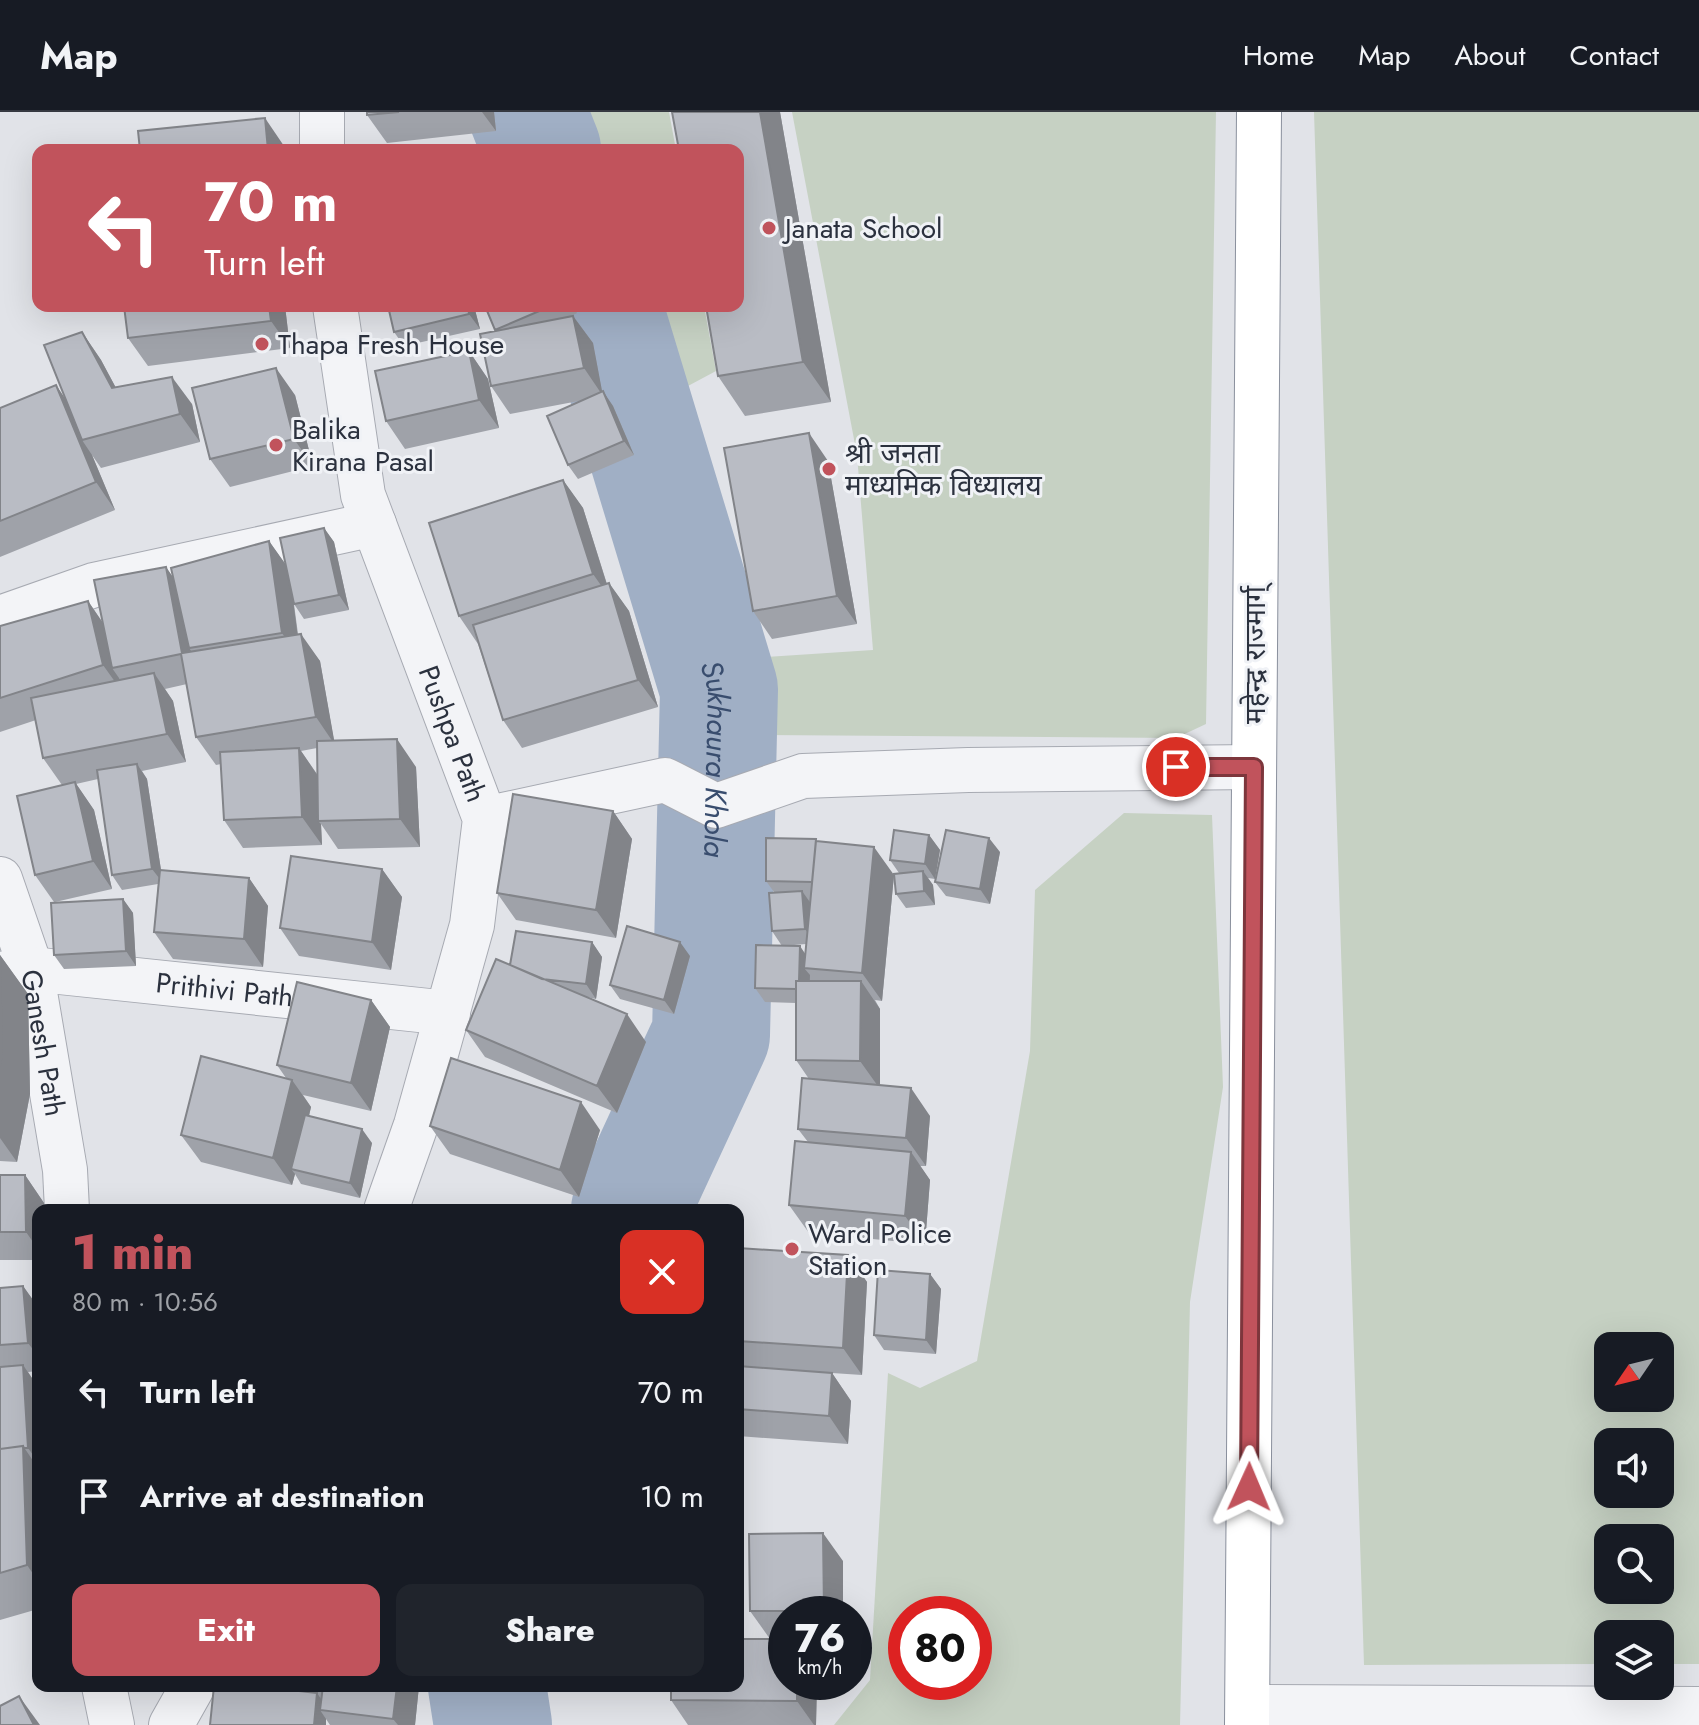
<!DOCTYPE html>
<html lang="en">
<head>
<meta charset="utf-8">
<style>
  body { margin:0; font-family:Jost,"Noto Sans Devanagari",sans-serif; background:#20242c; color:#f1f3f6; height:100vh; display:flex; flex-direction:column; font-size:30px; white-space:nowrap }
  * { box-sizing:border-box; margin:0 }
  p { font-size:26px; color:#9ea1a6 }
  .icon { flex:none; width:44px; height:44px; fill:none; stroke:currentColor; stroke-width:2; stroke-linecap:round; stroke-linejoin:round }
  .map { position:relative; flex:1; overflow:hidden }
  .side { position:absolute; left:32px; top:1092px; width:712px; height:488px; display:flex; flex-direction:column; background:#171b24; border-radius:16px; box-shadow:0 8px 32px #0002 }
  .side>* { flex:none }
  .banner { position:absolute; left:32px; top:32px; width:712px; height:168px; border-radius:16px; box-shadow:0 8px 32px #0002; background:#c1535c; color:#fff; overflow:hidden }
  .needle { width:52px; rotate:235deg }
  .tools { position:absolute; left:1594px; top:1220px; display:grid; gap:16px }
  .tools a { display:grid; place-items:center; width:80px; height:80px; border-radius:16px; background:#171b24; box-shadow:0 8px 32px #0002; font-size:40px }
  .speed { position:absolute; left:768px; top:1484px; display:flex; gap:16px; font-size:40px; font-weight:700; text-align:center }
  .speed>* { display:grid; place-content:center; width:104px; height:104px; border-radius:50%; background:#171b24; box-shadow:0 8px 32px #0002; line-height:1 }
  .speed small { font-size:20px; font-weight:400 }
  .speed .limit { border:12px solid #d22; background:#fff; color:#111 }
  .pin { position:absolute; display:grid; place-items:center; width:68px; height:68px; color:#fff; margin:-34px; border:4px solid #fff; border-radius:50%; box-shadow:0 2px 8px #0007 }
  .me { position:absolute; width:88px; margin:-44px; rotate:1deg; stroke-linejoin:round; filter:drop-shadow(0 0 6px #0008) }
  .turn { display:flex; align-items:center; gap:28px; height:168px; padding:0 40px; font-size:36px }
  .turn .icon { width:104px; height:104px; stroke-width:2.5 }
  .turn b { display:block; font-size:56px; line-height:68px }
  .round { display:grid; place-items:center; flex:none; width:84px; height:84px; border-radius:16px; background:#20242c }
  .overview { display:flex; align-items:center; justify-content:space-between; height:136px; padding:0 40px }
  h1 { font-size:48px; font-weight:800; line-height:60px; color:#c1535c }
  .button { display:flex; gap:16px; margin-top:auto; padding:16px 40px }
  .button a { flex:1; height:92px; border-radius:16px; background:#c1535c; color:#fff; font-size:32px; font-weight:800; line-height:92px; text-align:center }
  .button a+a { background:#20242c; color:#f1f3f6 }
  ul { padding:0; list-style:none }
  li { display:flex; align-items:center; gap:24px; height:104px; padding:0 40px }
  li div { flex:1 }
  li b { display:block; font-size:30px }
  li em { font-style:normal }
  header { display:flex; align-items:center; gap:48px; box-sizing:border-box; height:112px; padding:0 40px; background:#171b24; border-bottom:2px solid #363941 }
  header strong { font-size:38px }
  nav { display:flex; gap:44px; margin-inline-start:auto; font-size:28px }
  .map>svg:first-child { display:block }
  .green { fill:#c6d1c3; fill-rule:evenodd }
  .lines { fill:none; stroke-linecap:round; stroke-linejoin:round }
  .river { stroke:#a0afc5; stroke-width:118 }
  .minor-casing { stroke:#a7aab2; stroke-width:46 }
  .highway-casing { stroke:#8a909d; stroke-width:46 }
  .minor { stroke:#f3f4f7; stroke-width:44 }
  .highway { stroke:#fff; stroke-width:44 }
  .wall { fill:#9fa2a9; fill-rule:evenodd }
  .shaded-wall { fill:#828489 }
  .building { fill:#b9bcc4; stroke:#828489; stroke-width:2 }
  .route-casing { stroke:#7d363c; stroke-width:20 }
  .route { stroke:#c1535c; stroke-width:14 }
  .poi-dot { fill:#c1535c; stroke:#f0f2f6; stroke-width:3 }
  .labels { text-anchor:middle; dominant-baseline:central; stroke-width:6; stroke-linejoin:round; paint-order:stroke }
  .poi-label { font-size:28px; fill:#2b313e; stroke:#f0f2f6; text-anchor:start }
  .street-label { font-size:28px; fill:#2b313e; stroke:#f0f2f6 }
  .water-label { font-size:30px; font-style:italic; fill:#394d6e; stroke:#f0f2f6 }
</style>
</head>
<body>
<header>
<strong>Map</strong>
<nav><a>Home</a><a>Map</a><a>About</a><a>Contact</a></nav>
</header>
<div class="map">
<svg width="1699" height="1613" viewBox="0 0 1699 1613">
  <rect width="100%" height="100%" fill="#e1e3e8"/>
  <path class="green" d="M 553,0 L 669,0 L 676,38 L 561,38 L 556,27 Z
    M 792,0 L 1216,0 L 1206,612 L 1176,626 L 761,623 L 766,545 L 873,538 L 857,343 Z
    M 1314,0 L 1699,0 L 1699,1552 L 1660,1552 L 1660,1522 L 1608,1522 L 1608,1552 L 1364,1553 ZM 1608,1234 L 1660,1234 L 1660,1286 L 1608,1286 ZM 1608,1330 L 1660,1330 L 1660,1382 L 1608,1382 ZM 1608,1426 L 1660,1426 L 1660,1478 L 1608,1478 Z
    M 633,194 L 704,194 L 716,259 L 673,282 Z
    M 1124,701 L 1212,703 L 1223,975 L 1190,1190 L 1180,1613 L 834,1613 L 870,1568 L 888,1261 L 920,1276 L 977,1249 L 1030,939 L 1035,778 ZM 906,1502 L 974,1502 L 974,1570 L 906,1570 Z"/>
  <g class="lines">
    <g class="river">
      <path d="M 527,0 L 542,38"/>
      <path id="s1" d="M 603,194 L 719,577 L 711,923 L 630,1098"/>
      <path d="M 487,1574 L 493,1613"/>
    </g>
    <g class="minor-casing">
      <g id="minor">
        <path d="M 322,0 L 322,38"/>
        <path id="s2" d="M 335,194 L 363,383 L 485,707 L 472,813 L 416,1013 L 386,1098"/>
        <path d="M 0,506 L 94,473 L 374,412"/>
        <path d="M 503,703 L 665,668 L 716,694 L 803,664 L 968,658 L 1254,655"/>
        <path id="s3" d="M 0,767 L 31,857 L 65,1058 L 67,1098"/>
        <path id="s4" d="M 0,862 L 31,857 L 448,901"/>
        <path d="M 104,1574 L 112,1613"/>
        <path d="M 1248,1595 L 1699,1597"/>
        <path d="M 171,1613 L 193,1574"/>
      </g>
    </g>
    <g class="highway-casing">
      <path id="highway" d="M 1247,1613 L 1259,0"/>
    </g>
    <use href="#minor" class="minor"/>
    <use href="#highway" class="highway"/>
  </g>
  <path class="wall" d="M 367,0 L 494,0 L 496,19 L 387,31 L 367,3 Z
    M 672,0 L 780,0 L 831,290 L 745,304 L 718,264 Z
    M 285,194 L 290,236 L 148,254 L 128,226 Z
    M 388,194 L 474,194 L 480,217 L 404,234 L 394,220 Z
    M 485,194 L 574,194 L 577,201 L 571,204 L 573,204 L 593,231 L 602,280 L 613,294 L 634,343 L 578,367 L 568,353 L 584,288 L 510,302 L 491,274 L 496,219 Z
    M 82,220 L 101,248 L 116,276 L 192,292 L 200,330 L 101,356 L 92,343 L 115,398 L 0,445 L 0,296 L 56,273 L 66,289 Z
    M 469,239 L 488,267 L 499,316 L 405,337 L 386,309 Z
    M 295,283 L 313,354 L 230,375 L 210,347 Z
    M 828,349 L 857,512 L 772,527 L 753,499 Z
    M 563,368 L 583,396 L 607,472 L 609,471 L 629,499 L 658,595 L 522,636 L 503,608 L 478,532 L 459,504 Z
    M 324,416 L 334,430 L 349,498 L 304,507 L 294,492 L 298,522 L 320,549 L 334,629 L 416,655 L 420,735 L 338,737 L 321,712 L 322,733 L 243,736 L 224,708 L 221,652 L 216,653 L 196,625 L 187,572 L 165,577 L 173,589 L 186,650 L 142,659 L 147,667 L 161,758 L 249,766 L 268,794 L 263,855 L 173,847 L 154,820 L 158,772 L 122,778 L 112,763 L 98,667 L 76,672 L 94,698 L 112,777 L 55,790 L 123,787 L 133,801 L 136,854 L 64,857 L 54,843 L 54,790 L 35,763 L 62,673 L 43,646 L 36,608 L 0,620 L 0,514 L 88,489 L 103,511 L 166,455 L 174,467 L 269,429 L 285,452 ZM 317,636 L 317,662 L 301,639 Z
    M 613,699 L 632,727 L 616,826 L 516,808 L 497,781 Z
    M 929,723 L 940,738 L 935,767 L 928,766 L 933,773 L 935,793 L 906,796 L 896,782 L 899,761 L 890,748 Z
    M 817,729 L 894,763 L 882,889 L 875,888 L 880,897 L 880,973 L 930,1004 L 926,1054 L 920,1054 L 930,1068 L 925,1132 L 809,1121 L 789,1093 L 808,1030 L 798,1017 L 809,967 L 796,948 L 796,891 L 765,890 L 755,876 L 805,842 L 806,832 L 782,834 L 772,819 L 774,780 L 766,769 Z
    M 1000,740 L 990,792 L 946,784 L 935,770 Z
    M 382,757 L 402,785 L 391,858 L 299,844 L 280,816 Z
    M 592,830 L 602,845 L 596,887 L 587,885 L 646,930 L 617,1001 L 485,945 L 466,918 Z
    M 0,843 L 28,882 L 30,982 L 17,1050 L 0,1049 Z
    M 690,844 L 674,902 L 620,887 L 610,873 Z
    M 371,888 L 390,915 L 371,999 L 303,983 L 311,995 L 309,1004 L 372,1031 L 360,1086 L 301,1072 L 295,1062 L 292,1073 L 201,1050 L 181,1023 L 286,966 L 277,953 Z
    M 430,1014 L 600,1018 L 579,1085 L 450,1042 Z
    M 0,1063 L 25,1063 L 44,1091 L 44,1098 L 38,1098 L 38,1148 L 0,1148 Z
    M 738,1136 L 848,1143 L 867,1170 L 862,1263 L 832,1261 L 851,1289 L 848,1332 L 738,1324 Z
    M 930,1162 L 941,1177 L 936,1242 L 884,1238 L 874,1223 Z
    M 23,1174 L 38,1195 L 38,1259 L 28,1260 L 38,1275 L 38,1497 L 0,1508 L 0,1176 Z
    M 843,1449 L 843,1502 L 786,1502 L 786,1527 L 770,1527 L 750,1499 Z
    M 817,1570 L 816,1613 L 688,1613 L 671,1588 Z
    M 214,1574 L 419,1574 L 415,1613 L 330,1613 L 326,1607 L 326,1613 L 210,1613 Z"/>
  <path class="shaded-wall" d="M 482,0 L 494,0 L 496,19 Z
    M 760,0 L 780,0 L 831,290 L 803,250 Z
    M 265,6 L 284,34 L 285,38 L 268,38 Z
    M 269,194 L 285,194 L 290,236 L 271,209 Z
    M 468,194 L 474,194 L 480,217 L 469,202 Z
    M 573,204 L 593,231 L 603,284 L 584,256 Z
    M 82,220 L 101,248 L 131,304 L 112,276 Z
    M 469,239 L 488,267 L 499,316 L 479,288 Z
    M 276,256 L 295,283 L 313,354 L 294,327 Z
    M 172,265 L 192,292 L 200,330 L 180,302 Z
    M 56,273 L 75,301 L 82,328 L 92,343 L 115,398 L 96,370 Z
    M 603,279 L 613,294 L 634,343 L 624,329 Z
    M 809,321 L 828,349 L 857,512 L 837,484 Z
    M 563,368 L 583,396 L 612,489 L 593,462 Z
    M 324,416 L 334,430 L 349,498 L 339,483 Z
    M 269,429 L 289,457 L 301,549 L 282,521 Z
    M 166,455 L 185,483 L 189,536 L 198,548 L 182,541 Z
    M 609,471 L 629,499 L 658,595 L 638,568 Z
    M 88,489 L 107,517 L 112,556 L 119,566 L 123,581 L 103,553 Z
    M 301,522 L 320,549 L 335,633 L 316,605 Z
    M 154,561 L 173,589 L 186,650 L 167,622 Z
    M 397,627 L 416,655 L 420,735 L 400,707 Z
    M 299,636 L 318,664 L 318,709 L 321,712 L 322,733 L 302,705 Z
    M 137,652 L 147,667 L 163,771 L 152,757 Z
    M 75,670 L 94,698 L 112,777 L 93,749 Z
    M 613,699 L 632,727 L 616,826 L 596,798 Z
    M 929,723 L 940,738 L 935,767 L 925,752 Z
    M 989,726 L 1000,740 L 990,792 L 980,777 Z
    M 874,735 L 894,763 L 882,889 L 862,861 Z
    M 382,757 L 402,785 L 391,858 L 372,830 Z
    M 923,759 L 933,773 L 935,793 L 924,779 Z
    M 249,766 L 268,794 L 263,855 L 244,827 Z
    M 802,779 L 812,793 L 815,831 L 805,817 Z
    M 123,787 L 133,801 L 136,854 L 126,839 Z
    M 592,830 L 602,845 L 596,887 L 586,872 Z
    M 680,830 L 690,844 L 674,902 L 664,888 Z
    M 800,834 L 810,849 L 804,856 L 810,863 L 809,891 L 799,877 Z
    M 0,843 L 28,882 L 30,982 L 17,1050 L 0,1026 Z
    M 861,869 L 880,897 L 880,977 L 860,949 Z
    M 371,888 L 390,915 L 371,999 L 351,971 Z
    M 627,902 L 646,930 L 617,1001 L 597,974 Z
    M 292,968 L 311,995 L 296,1058 L 291,1057 L 295,1062 L 292,1073 L 273,1046 Z
    M 911,976 L 930,1004 L 926,1054 L 906,1026 Z
    M 581,990 L 600,1018 L 579,1085 L 560,1058 Z
    M 362,1017 L 372,1031 L 360,1086 L 350,1071 Z
    M 911,1040 L 930,1068 L 925,1132 L 905,1104 Z
    M 25,1063 L 44,1091 L 44,1098 L 38,1098 L 38,1137 L 26,1120 Z
    M 848,1143 L 867,1170 L 862,1263 L 843,1236 Z
    M 930,1162 L 941,1177 L 936,1242 L 926,1228 Z
    M 23,1174 L 38,1195 L 38,1244 L 28,1231 Z
    M 23,1253 L 38,1275 L 38,1350 L 28,1336 Z
    M 832,1261 L 851,1289 L 848,1332 L 829,1304 Z
    M 23,1334 L 38,1356 L 38,1469 L 27,1453 Z
    M 823,1421 L 843,1449 L 843,1502 L 826,1502 L 824,1499 Z
    M 797,1570 L 817,1570 L 816,1613 L 814,1613 L 797,1589 Z
    M 397,1574 L 419,1574 L 415,1613 L 398,1613 L 393,1607 Z
    M 317,1581 L 327,1596 L 320,1598 L 326,1607 L 326,1613 L 314,1613 Z
    M 19,1584 L 40,1613 L 34,1613 Z"/>
  <path class="building" d="M 367,0 L 399,0 L 367,3 Z
    M 672,0 L 760,0 L 803,250 L 718,264 L 706,194 L 738,194 L 738,38 L 679,38 Z
    M 265,6 L 268,38 L 140,38 L 138,19 Z
    M 124,194 L 269,194 L 271,209 L 128,226 Z
    M 388,194 L 468,194 L 469,202 L 394,220 Z
    M 485,194 L 551,194 L 495,218 Z
    M 573,204 L 584,256 L 491,274 L 480,222 Z
    M 82,220 L 112,276 L 172,265 L 180,302 L 82,328 L 44,233 Z
    M 469,239 L 479,288 L 386,309 L 375,259 Z
    M 276,256 L 294,327 L 210,347 L 192,276 Z
    M 56,273 L 96,370 L 0,409 L 0,296 Z
    M 603,279 L 624,329 L 568,353 L 547,304 Z
    M 809,321 L 837,484 L 753,499 L 724,336 Z
    M 563,368 L 593,462 L 459,504 L 429,411 Z
    M 324,416 L 339,483 L 294,492 L 280,426 Z
    M 269,429 L 282,521 L 189,536 L 171,456 Z
    M 166,455 L 182,541 L 301,522 L 316,605 L 196,625 L 181,542 L 112,556 L 94,468 Z
    M 609,471 L 638,568 L 503,608 L 473,513 Z
    M 88,489 L 103,553 L 0,586 L 0,514 Z
    M 154,561 L 167,622 L 43,646 L 31,586 Z
    M 397,627 L 400,707 L 318,709 L 317,629 Z
    M 299,636 L 302,705 L 224,708 L 220,640 Z
    M 137,652 L 152,757 L 112,763 L 97,658 Z
    M 75,670 L 93,749 L 35,763 L 17,684 Z
    M 513,682 L 613,699 L 596,798 L 497,781 Z
    M 894,718 L 929,723 L 925,752 L 890,748 Z
    M 946,718 L 989,726 L 980,777 L 935,770 Z
    M 766,726 L 816,727 L 812,770 L 766,769 Z
    M 816,729 L 874,735 L 862,861 L 804,856 Z
    M 291,744 L 382,757 L 372,830 L 280,816 Z
    M 160,758 L 249,766 L 244,827 L 154,820 Z
    M 923,759 L 924,779 L 896,782 L 894,762 Z
    M 802,779 L 805,817 L 772,819 L 769,781 Z
    M 123,787 L 126,839 L 54,843 L 51,791 Z
    M 627,814 L 680,830 L 664,888 L 610,873 Z
    M 516,819 L 592,830 L 586,872 L 542,867 L 510,853 Z
    M 756,833 L 800,834 L 799,869 L 796,869 L 796,877 L 755,876 Z
    M 0,844 L 2,942 L 0,954 Z
    M 496,847 L 627,902 L 597,974 L 466,918 Z
    M 796,869 L 861,869 L 860,949 L 796,948 Z
    M 297,870 L 371,888 L 351,971 L 277,953 Z
    M 201,944 L 292,968 L 273,1046 L 181,1023 Z
    M 451,946 L 581,990 L 560,1058 L 430,1014 Z
    M 802,966 L 911,976 L 906,1026 L 798,1017 Z
    M 305,1003 L 362,1017 L 350,1071 L 291,1057 Z
    M 795,1029 L 911,1040 L 905,1104 L 789,1093 Z
    M 0,1063 L 25,1063 L 26,1120 L 0,1120 Z
    M 738,1136 L 848,1143 L 843,1236 L 738,1229 Z
    M 878,1158 L 930,1162 L 926,1228 L 874,1223 Z
    M 23,1174 L 28,1231 L 0,1233 L 0,1176 Z
    M 23,1253 L 28,1336 L 24,1336 L 23,1334 L 0,1337 L 0,1255 Z
    M 738,1254 L 832,1261 L 829,1304 L 738,1297 Z
    M 23,1334 L 27,1453 L 0,1461 L 0,1337 Z
    M 823,1421 L 824,1499 L 750,1499 L 749,1422 Z
    M 738,1527 L 786,1527 L 786,1570 L 797,1570 L 797,1589 L 671,1588 L 671,1574 L 738,1574 Z
    M 214,1574 L 253,1574 L 317,1581 L 314,1613 L 210,1613 Z
    M 287,1574 L 322,1574 L 322,1577 Z
    M 323,1574 L 397,1574 L 393,1607 L 320,1598 Z
    M 19,1584 L 34,1613 L 0,1613 L 0,1594 Z"/>
  <g class="lines">
    <g class="route-casing">
      <path id="route" d="M 1176,655 L 1254,655 L 1249,1375"/>
    </g>
    <use href="#route" class="route"/>
  </g>
  <g class="poi-dot">
    <circle cx="769" cy="116" r="8"/>
    <circle cx="262" cy="232" r="8"/>
    <circle cx="276" cy="333" r="8"/>
    <circle cx="829" cy="357" r="8"/>
    <circle cx="792" cy="1137" r="8"/>
  </g>
  <g class="labels">
    <g class="poi-label">
      <text x="785" y="116">Janata School</text>
      <text x="278" y="232">Thapa Fresh House</text>
      <text x="292" y="317">Balika<tspan x="292" dy="32">Kirana Pasal</tspan></text>
      <text x="845" y="341">श्री जनता<tspan x="845" dy="32">माध्यमिक विध्यालय</tspan></text>
      <text x="808" y="1121">Ward Police<tspan x="808" dy="32">Station</tspan></text>
    </g>
    <g class="street-label">
      <text transform="translate(1255 543) rotate(-90)">महेन्द्र राज्मार्ग्</text>
      <text stroke="none"><textPath href="#s2" startOffset="446">Pushpa Path</textPath></text>
      <text stroke="none"><textPath href="#s4" startOffset="226">Prithivi Path</textPath></text>
      <text stroke="none"><textPath href="#s3" startOffset="170">Ganesh Path</textPath></text>
    </g>
    <g class="water-label">
      <text stroke="none"><textPath href="#s1" startOffset="470">Sukhaura Khola</textPath></text>
    </g>
  </g>
</svg>
<div class="tools">
<a><svg class="needle" viewBox="-14 -14 28 28"><path d="M0-13l5 13h-10z" fill="#e53935"/><path d="M0 13l5-13h-10z" fill="#9ea1a6"/></svg></a>
<a><svg class="icon" aria-label="sound" viewBox="0 0 24 24"><path d="M4 9h4l5-4v14l-5-4H4zM17 9q2 3 0 6"/></svg></a>
<a><svg class="icon" aria-label="search" viewBox="0 0 24 24"><circle cx="10" cy="10" r="6"/><path d="M15 15l6 6"/></svg></a>
<a><svg class="icon" aria-label="layers" viewBox="0 0 24 24"><path d="M12 4l9 5-9 5-9-5zM3 14l9 5 9-5"/></svg></a>
</div>
<div class="speed"><div>76<small>km/h</small></div><div class="limit">80</div></div>
<div class="pin" style="left:1176px;top:655px;background:#d93025"><svg class="icon" aria-label="arrive" viewBox="0 0 24 24"><path d="M6 21V4h12l-3 4 3 4H6"/></svg></div>
<svg class="me" style="left:1249px;top:1375px" viewBox="-20 -20 40 40"><path d="M0-17L14 15 0 8-14 15z" fill="#c1535c" stroke="#fff" stroke-width="4"/></svg>
<div class="banner">
<div class="turn"><svg class="icon" aria-label="left" viewBox="0 0 24 24"><path d="M17 20v-9H6M10 6l-5 5 5 5"/></svg><div><b>70 m</b>Turn left</div></div>
</div>
<section class="side">
<div class="overview"><div><h1>1 min</h1><p>80 m · 10:56</p></div><a class="round" style="background:#d93025;color:#fff"><svg class="icon" aria-label="close" viewBox="0 0 24 24"><path d="M6 6l12 12M18 6L6 18"/></svg></a></div>
<ul>
<li><svg class="icon" aria-label="left" viewBox="0 0 24 24"><path d="M17 20v-9H6M10 6l-5 5 5 5"/></svg><div><b>Turn left</b></div><em>70 m</em></li>
<li><svg class="icon" aria-label="arrive" viewBox="0 0 24 24"><path d="M6 21V4h12l-3 4 3 4H6"/></svg><div><b>Arrive at destination</b></div><em>10 m</em></li>
</ul>
<div class="button"><a>Exit</a><a>Share</a></div>
</section>
</div>
</body>
</html>
